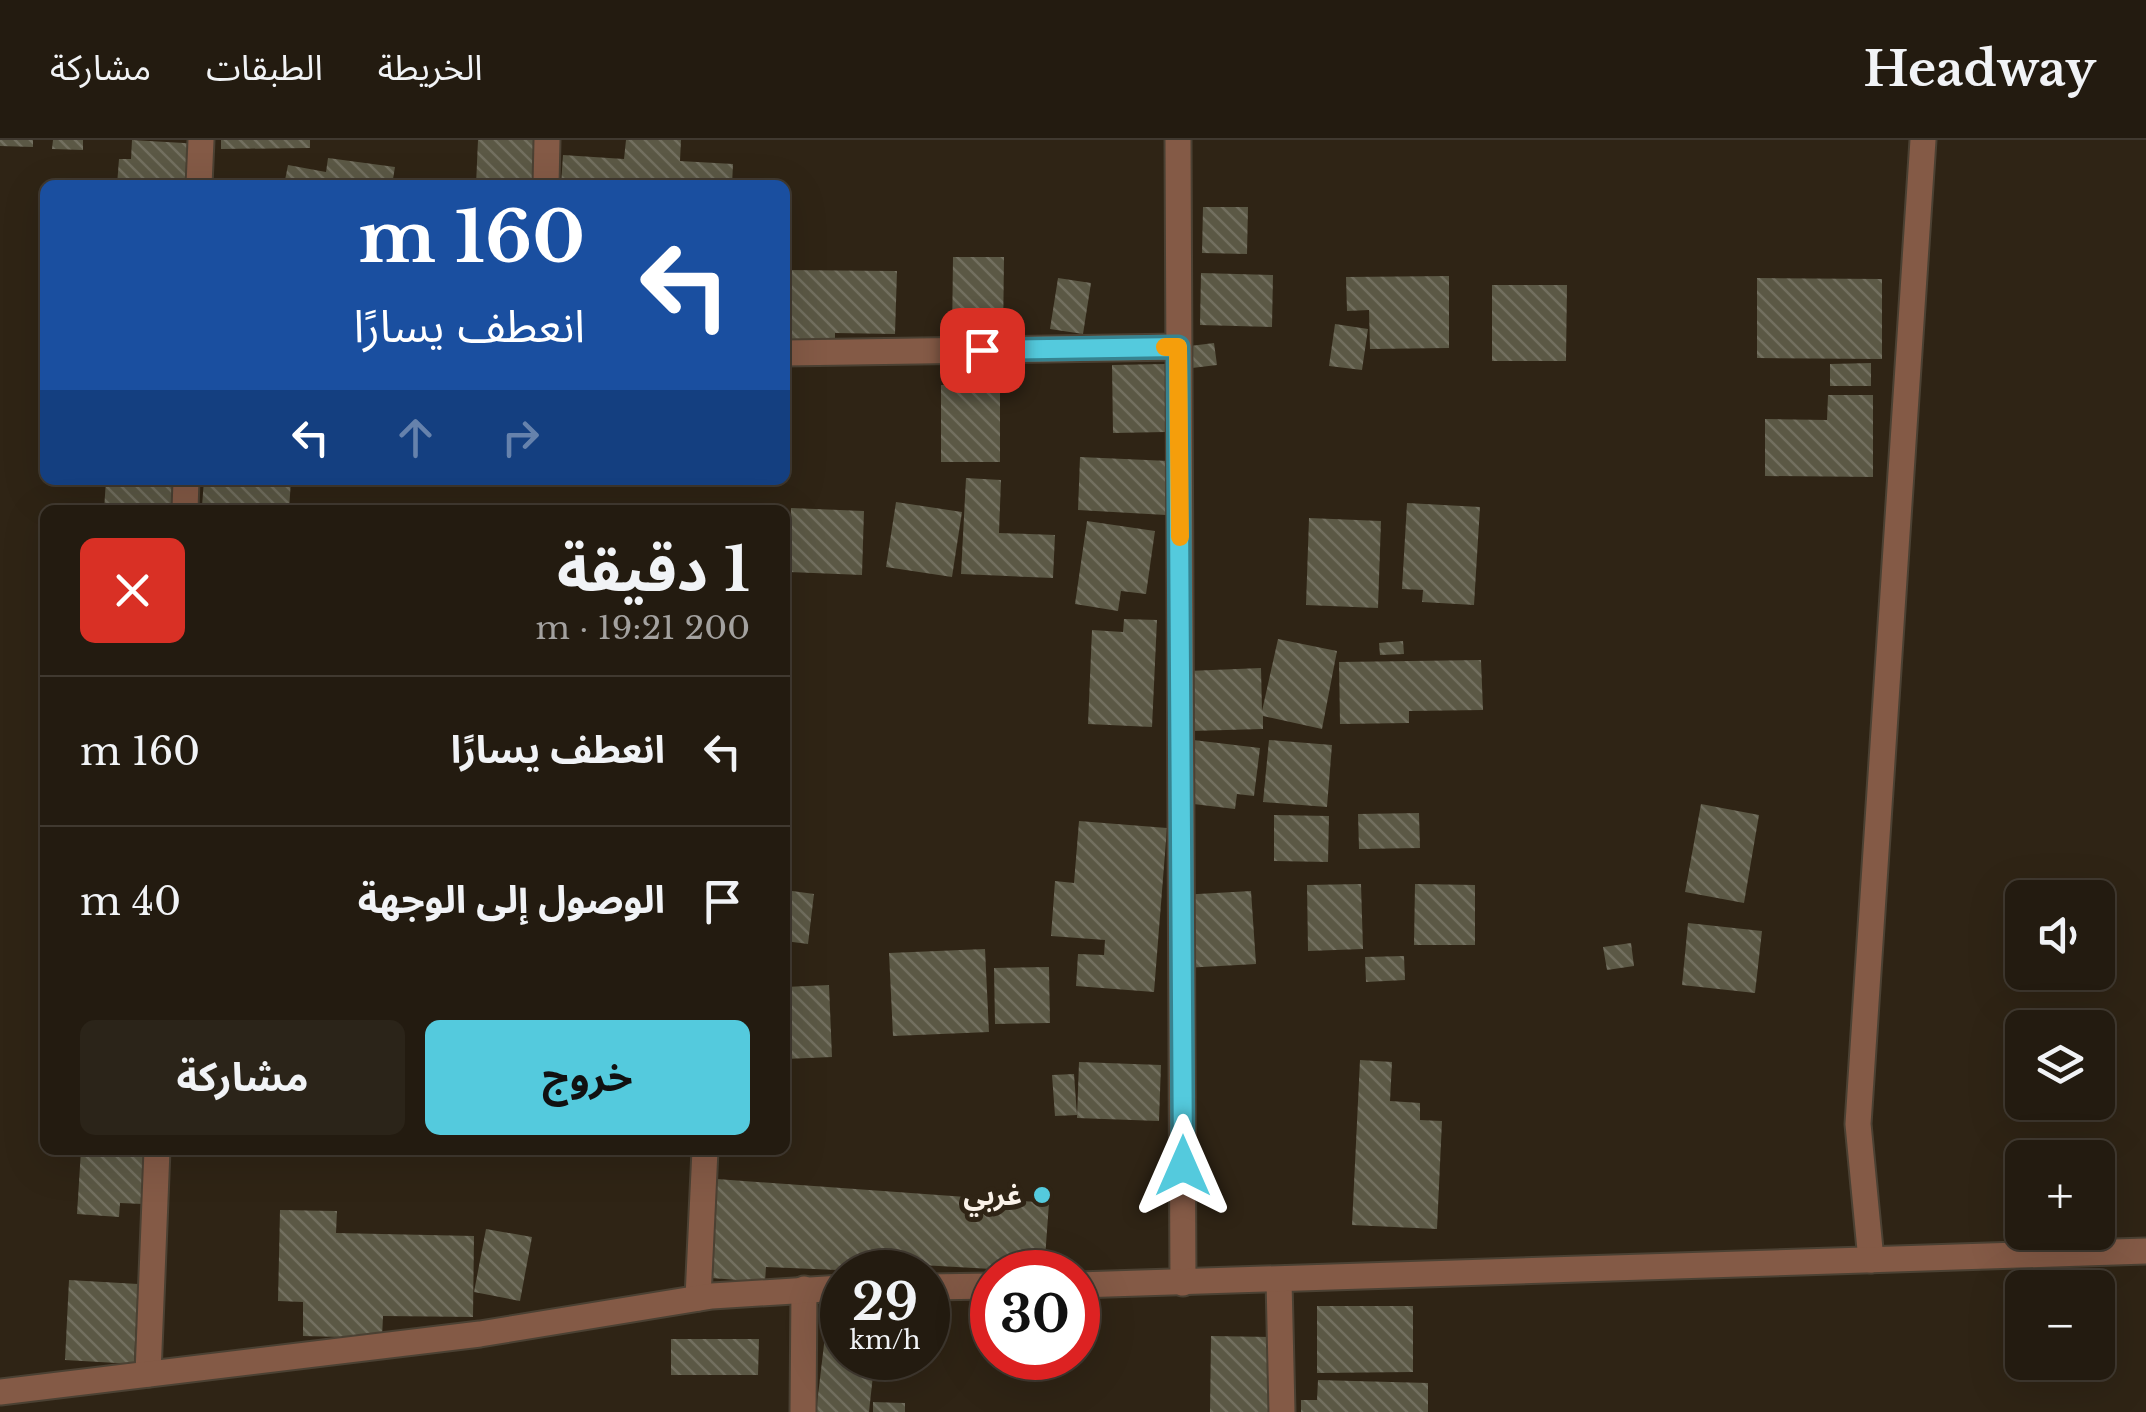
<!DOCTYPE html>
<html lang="ar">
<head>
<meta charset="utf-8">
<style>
  body { margin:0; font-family:"Libre Baskerville","Noto Sans Arabic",serif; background:#2b2419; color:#f1f3f6; direction:rtl; height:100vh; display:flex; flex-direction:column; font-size:38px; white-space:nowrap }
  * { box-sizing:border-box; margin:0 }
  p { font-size:32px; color:#a3a19f }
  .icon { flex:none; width:55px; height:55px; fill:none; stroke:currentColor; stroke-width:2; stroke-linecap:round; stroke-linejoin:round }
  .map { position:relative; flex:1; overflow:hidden; direction:ltr }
  .drawer { position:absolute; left:40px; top:365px; width:750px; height:650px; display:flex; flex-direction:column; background:#231b10; border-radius:15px; box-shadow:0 10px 40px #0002,0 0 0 2px #403930; direction:rtl }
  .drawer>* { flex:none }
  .top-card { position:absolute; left:40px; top:40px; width:750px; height:305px; border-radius:15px; box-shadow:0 10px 40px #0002,0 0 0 2px #403930; direction:rtl; background:#1a4fa0; color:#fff; overflow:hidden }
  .tools { position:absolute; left:2005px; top:740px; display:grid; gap:20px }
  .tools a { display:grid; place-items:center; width:110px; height:110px; border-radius:15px; background:#231b10; box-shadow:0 10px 40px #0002,0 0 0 2px #403930; font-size:50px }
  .speed { position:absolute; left:820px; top:1110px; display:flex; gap:20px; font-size:50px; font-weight:700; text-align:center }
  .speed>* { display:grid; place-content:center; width:130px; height:130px; border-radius:50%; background:#231b10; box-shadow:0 10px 40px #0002,0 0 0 2px #403930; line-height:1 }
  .speed small { font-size:25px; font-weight:400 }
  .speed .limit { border:15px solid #d22; background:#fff; color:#111 }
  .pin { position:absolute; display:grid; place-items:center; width:85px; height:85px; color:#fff; margin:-42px; border-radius:20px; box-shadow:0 5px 15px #0006 }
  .me { position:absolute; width:110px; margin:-55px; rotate:0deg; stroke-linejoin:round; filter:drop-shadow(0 0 8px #0008) }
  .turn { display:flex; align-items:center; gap:35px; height:210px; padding:0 40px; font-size:45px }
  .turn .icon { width:130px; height:130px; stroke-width:2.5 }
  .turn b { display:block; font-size:70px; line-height:85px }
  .lanes { display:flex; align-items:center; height:95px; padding:0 40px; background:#0003; justify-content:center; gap:50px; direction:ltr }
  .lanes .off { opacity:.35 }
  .round { display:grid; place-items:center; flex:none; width:105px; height:105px; border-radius:15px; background:#2b2419 }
  .head { display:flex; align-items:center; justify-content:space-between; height:170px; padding:0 40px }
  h1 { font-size:60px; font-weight:700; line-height:75px }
  .primary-button { display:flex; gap:20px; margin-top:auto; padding:20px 40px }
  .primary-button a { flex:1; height:115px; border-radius:15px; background:#54cadd; color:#111; font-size:40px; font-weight:700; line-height:115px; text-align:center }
  .primary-button a+a { background:#2b2419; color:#f1f3f6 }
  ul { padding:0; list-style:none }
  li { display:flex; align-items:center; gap:30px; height:150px; padding:0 40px; border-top:2px solid #403930 }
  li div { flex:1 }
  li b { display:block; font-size:38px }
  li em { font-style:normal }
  header { display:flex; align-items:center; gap:60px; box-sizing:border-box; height:140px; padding:0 50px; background:#231b10; border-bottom:2px solid #403930 }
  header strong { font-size:48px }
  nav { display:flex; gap:55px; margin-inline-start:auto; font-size:35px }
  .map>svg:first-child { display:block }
  .building { fill:url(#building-back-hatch) }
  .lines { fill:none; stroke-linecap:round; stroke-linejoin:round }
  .minor-casing { stroke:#4b4133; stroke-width:29 }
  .tertiary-casing { stroke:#4b4133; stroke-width:29 }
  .minor { stroke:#845a46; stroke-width:25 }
  .tertiary { stroke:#845a46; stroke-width:25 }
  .route-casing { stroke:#378390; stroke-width:25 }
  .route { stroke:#54cadd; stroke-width:18 }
  .slow { stroke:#f59e0b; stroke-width:18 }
  .poi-dot { fill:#54cadd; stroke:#2f2415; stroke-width:4 }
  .labels { text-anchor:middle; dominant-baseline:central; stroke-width:10; stroke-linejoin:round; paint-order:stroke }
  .poi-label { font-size:28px; font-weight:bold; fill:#faf2e9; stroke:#2f2415; text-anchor:end }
</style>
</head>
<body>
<header>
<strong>Headway</strong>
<nav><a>الخريطة</a><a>الطبقات</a><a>مشاركة</a></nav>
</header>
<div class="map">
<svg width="2146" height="1272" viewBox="0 0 2146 1272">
  <defs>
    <pattern id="building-back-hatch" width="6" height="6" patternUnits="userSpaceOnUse" patternTransform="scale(2.5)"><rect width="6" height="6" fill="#5b5845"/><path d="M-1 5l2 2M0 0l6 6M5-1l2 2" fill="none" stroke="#737060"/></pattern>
  </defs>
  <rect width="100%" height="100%" fill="#2f2415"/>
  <path class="building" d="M 0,0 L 33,0 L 33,7 L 0,6 Z
    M 53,0 L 83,0 L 83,10 L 52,9 Z
    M 132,0 L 201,4 L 198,45 L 117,45 L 119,19 L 131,19 Z
    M 221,0 L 310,0 L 310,8 L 221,9 Z
    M 478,0 L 537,0 L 535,45 L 476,45 Z
    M 626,0 L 681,0 L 680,21 L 733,24 L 732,45 L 561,45 L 563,15 L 624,19 Z
    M 328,18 L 395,27 L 392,45 L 284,45 L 288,25 L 326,32 Z
    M 394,38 L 459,42 L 459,45 L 394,45 Z
    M 1203,67 L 1248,67 L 1247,114 L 1202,113 Z
    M 953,117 L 1004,117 L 1003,199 L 952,198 Z
    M 785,130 L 897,131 L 895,194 L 835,193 L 835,207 L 785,206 Z
    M 1201,133 L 1273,135 L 1272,187 L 1200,185 Z
    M 1449,136 L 1449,208 L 1370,209 L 1369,170 L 1347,171 L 1346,137 Z
    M 1058,138 L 1091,143 L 1083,194 L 1050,189 Z
    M 1757,138 L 1882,139 L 1882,219 L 1757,218 Z
    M 1492,145 L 1567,145 L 1566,221 L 1492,221 Z
    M 1335,184 L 1368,189 L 1362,230 L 1329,226 Z
    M 1214,203 L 1217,225 L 1192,228 L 1190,206 Z
    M 1871,223 L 1871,246 L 1830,246 L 1830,224 Z
    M 1165,224 L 1166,292 L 1113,293 L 1112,225 Z
    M 941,245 L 1000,245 L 1000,322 L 941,322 Z
    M 1828,255 L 1873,255 L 1873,337 L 1765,336 L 1765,279 L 1827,280 Z
    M 1080,317 L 1169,321 L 1166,375 L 1078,370 Z
    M 966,338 L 1001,340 L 999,393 L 1055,395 L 1053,438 L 961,434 Z
    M 106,340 L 179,340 L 177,370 L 104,370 Z
    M 204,340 L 291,340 L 289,370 L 209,370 L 209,367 L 202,366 Z
    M 896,362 L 962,372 L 952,437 L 886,427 Z
    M 1407,363 L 1480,367 L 1474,465 L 1422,462 L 1423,450 L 1402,449 Z
    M 791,368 L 864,371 L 862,435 L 789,432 Z
    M 1309,378 L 1381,381 L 1378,468 L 1306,465 Z
    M 1087,381 L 1155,391 L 1146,454 L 1121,451 L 1118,471 L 1075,464 Z
    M 1124,479 L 1157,480 L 1152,587 L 1088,584 L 1092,490 L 1123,492 Z
    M 1278,499 L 1337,511 L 1322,589 L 1263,576 L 1263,589 L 1190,591 L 1188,531 L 1261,528 L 1262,571 Z
    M 1403,501 L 1404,514 L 1380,515 L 1379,503 Z
    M 1481,520 L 1483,570 L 1409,571 L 1409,583 L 1340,584 L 1339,522 Z
    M 1185,599 L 1260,608 L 1254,656 L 1237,654 L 1235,669 L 1177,662 Z
    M 1269,600 L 1332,605 L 1327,667 L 1263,662 Z
    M 1701,664 L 1759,675 L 1744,763 L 1685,752 Z
    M 1419,673 L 1420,708 L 1359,709 L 1358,674 Z
    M 1274,675 L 1329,676 L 1328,722 L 1274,721 Z
    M 1079,681 L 1167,688 L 1154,852 L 1076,846 L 1078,814 L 1104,815 L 1105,800 L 1051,796 L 1055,741 L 1074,743 Z
    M 1361,744 L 1363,809 L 1308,811 L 1307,745 Z
    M 1415,744 L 1475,745 L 1475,805 L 1414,805 Z
    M 785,750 L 814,754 L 808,804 L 785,801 Z
    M 1251,751 L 1256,824 L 1184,828 L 1180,755 Z
    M 1688,783 L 1762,791 L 1755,853 L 1682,845 Z
    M 1631,803 L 1634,826 L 1607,830 L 1603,807 Z
    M 985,809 L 989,892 L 893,896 L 889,813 Z
    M 1404,816 L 1405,840 L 1366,842 L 1365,817 Z
    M 1049,827 L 1050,883 L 995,884 L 994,828 Z
    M 829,845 L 832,917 L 785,919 L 785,847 Z
    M 1360,920 L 1392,922 L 1390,961 L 1420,963 L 1420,980 L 1442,981 L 1437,1089 L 1352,1085 Z
    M 1079,922 L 1161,925 L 1159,981 L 1077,978 Z
    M 1074,934 L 1077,975 L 1055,976 L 1052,935 Z
    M 81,1010 L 146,1010 L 143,1064 L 120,1063 L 119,1077 L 77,1074 Z
    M 717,1039 L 1049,1063 L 1044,1132 L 886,1123 L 885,1132 L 766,1127 L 765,1142 L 711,1138 Z
    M 280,1070 L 337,1071 L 336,1093 L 474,1096 L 473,1177 L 383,1176 L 382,1198 L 303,1196 L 303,1162 L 278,1161 Z
    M 486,1089 L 532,1097 L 520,1161 L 474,1152 Z
    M 69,1140 L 138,1144 L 134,1224 L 65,1220 Z
    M 1317,1166 L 1413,1166 L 1413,1232 L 1317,1233 Z
    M 825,1196 L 842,1198 L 842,1218 L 868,1218 L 867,1225 L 874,1226 L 869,1272 L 816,1272 Z
    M 1211,1196 L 1274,1197 L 1272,1272 L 1210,1272 Z
    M 671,1199 L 759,1199 L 758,1235 L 671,1235 Z
    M 1318,1240 L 1428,1243 L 1428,1272 L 1301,1272 L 1301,1260 L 1317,1260 Z
    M 873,1262 L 905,1263 L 905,1272 L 873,1272 Z"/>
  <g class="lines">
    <g class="minor-casing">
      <path id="minor" d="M 1178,0 L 1183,1143
        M 199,45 L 201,0
        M 546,45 L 547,0
        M 785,213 L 1179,207
        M 185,370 L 186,340
        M 1871,1120 L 1858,984 L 1923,0
        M 1279,1140 L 1282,1272
        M 698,1158 L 705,1010
        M 148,1234 L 157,1010
        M 803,1272 L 804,1149"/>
    </g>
    <g class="tertiary-casing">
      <path id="tertiary" d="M 1078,1145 L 2146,1111
        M 928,1147 L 992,1146
        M 0,1252 L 480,1194 L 712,1156 L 842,1148"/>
    </g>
    <use href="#minor" class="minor"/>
    <use href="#tertiary" class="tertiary"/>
  </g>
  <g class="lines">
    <g class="route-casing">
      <path id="route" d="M 982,210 L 1178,207 L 1183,1026"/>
    </g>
    <use href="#route" class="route"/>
    <path class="slow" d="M 1165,207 L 1178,207 L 1180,397"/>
  </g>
  <circle class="poi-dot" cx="1042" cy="1055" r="10"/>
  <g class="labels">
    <g class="poi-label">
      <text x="1022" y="1055">غربي</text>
    </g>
  </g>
</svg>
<div class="tools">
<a><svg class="icon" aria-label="sound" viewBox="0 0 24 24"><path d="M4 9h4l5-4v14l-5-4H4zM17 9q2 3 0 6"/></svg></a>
<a><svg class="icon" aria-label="layers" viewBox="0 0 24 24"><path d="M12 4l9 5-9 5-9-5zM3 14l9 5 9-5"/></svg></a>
<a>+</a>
<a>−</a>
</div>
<div class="speed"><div>29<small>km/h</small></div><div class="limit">30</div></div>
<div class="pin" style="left:982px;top:210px;background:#d93025"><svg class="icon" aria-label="arrive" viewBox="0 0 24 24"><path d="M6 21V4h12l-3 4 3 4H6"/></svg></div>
<svg class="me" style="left:1183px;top:1026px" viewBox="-20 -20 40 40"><path d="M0-17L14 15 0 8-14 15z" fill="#54cadd" stroke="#fff" stroke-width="4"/></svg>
<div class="top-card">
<div class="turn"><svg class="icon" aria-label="left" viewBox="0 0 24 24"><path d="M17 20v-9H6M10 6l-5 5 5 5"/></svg><div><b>160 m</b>انعطف يسارًا</div></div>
<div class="lanes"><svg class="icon" aria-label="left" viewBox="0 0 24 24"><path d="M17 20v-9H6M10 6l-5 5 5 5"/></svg><svg class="icon off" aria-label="ahead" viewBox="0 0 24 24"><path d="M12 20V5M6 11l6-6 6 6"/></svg><svg class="icon off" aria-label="right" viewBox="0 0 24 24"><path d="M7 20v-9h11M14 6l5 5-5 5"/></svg></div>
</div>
<section class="drawer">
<div class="head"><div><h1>1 دقيقة</h1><p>200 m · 19:21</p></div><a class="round" style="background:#d93025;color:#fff"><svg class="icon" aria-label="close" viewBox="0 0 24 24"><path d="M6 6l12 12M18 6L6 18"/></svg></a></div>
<ul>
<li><svg class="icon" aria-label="left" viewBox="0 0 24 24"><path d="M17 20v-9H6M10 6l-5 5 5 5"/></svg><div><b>انعطف يسارًا</b></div><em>160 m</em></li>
<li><svg class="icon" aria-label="arrive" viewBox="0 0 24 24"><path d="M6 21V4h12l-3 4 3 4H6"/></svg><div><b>الوصول إلى الوجهة</b></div><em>40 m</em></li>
</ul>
<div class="primary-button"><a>خروج</a><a>مشاركة</a></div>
</section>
</div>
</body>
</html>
